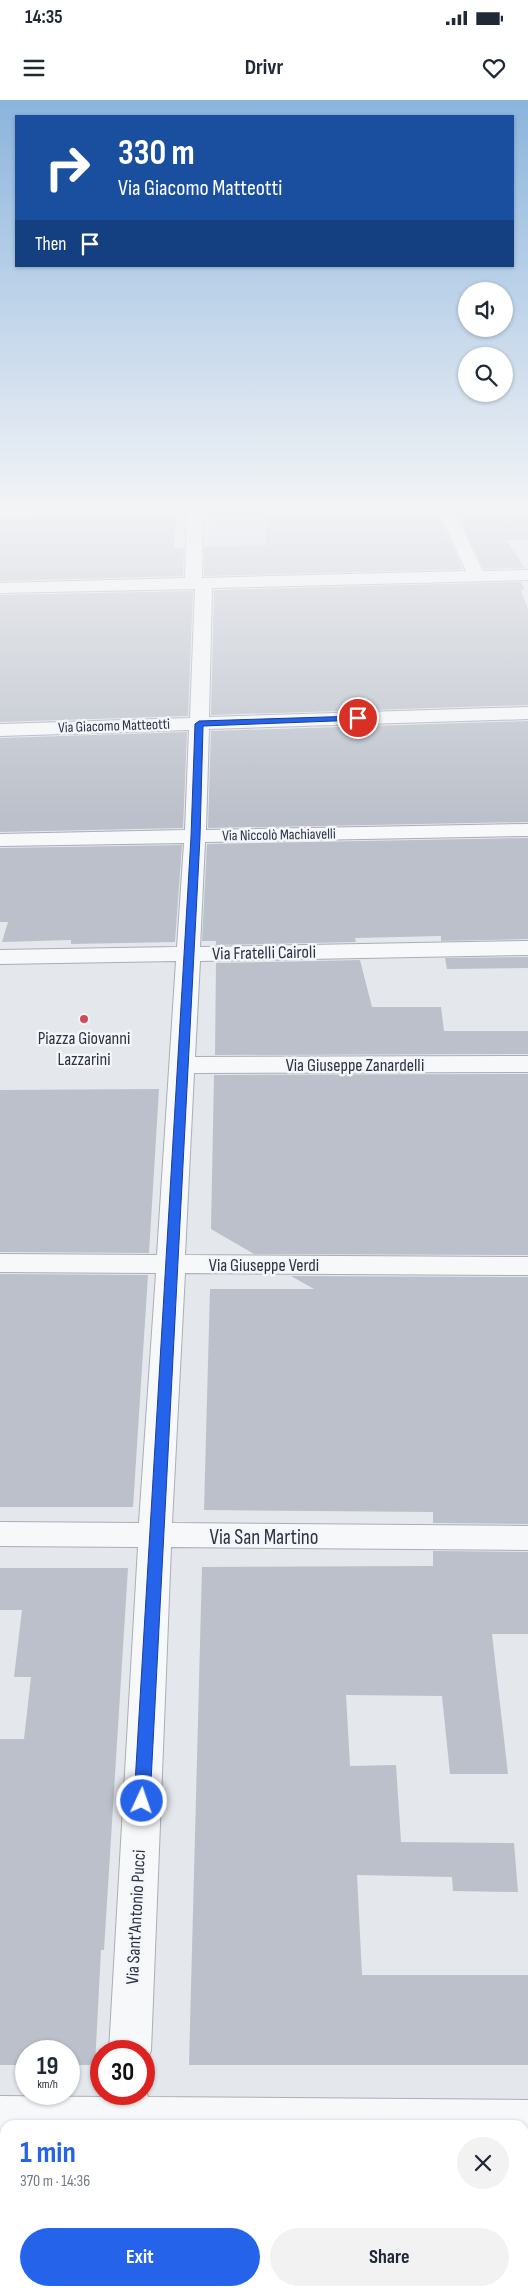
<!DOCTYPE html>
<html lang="en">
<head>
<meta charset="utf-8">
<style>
  body { margin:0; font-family:"Sofia Sans Condensed",sans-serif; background:#f2f2f3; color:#1f2937; height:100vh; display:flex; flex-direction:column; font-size:19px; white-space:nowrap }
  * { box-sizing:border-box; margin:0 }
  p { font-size:16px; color:#747a83 }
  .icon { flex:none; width:28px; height:28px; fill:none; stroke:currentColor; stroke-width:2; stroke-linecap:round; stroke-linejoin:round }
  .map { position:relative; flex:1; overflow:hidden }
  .side { position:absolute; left:0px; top:2020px; width:529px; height:176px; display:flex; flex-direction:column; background:#fff; border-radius:15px 15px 0 0; box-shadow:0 1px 4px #0004 }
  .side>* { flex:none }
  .hud { position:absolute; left:15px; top:15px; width:499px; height:152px; border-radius:0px; box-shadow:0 1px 4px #0004; background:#1a4fa0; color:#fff; overflow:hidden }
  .buttons { position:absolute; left:458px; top:182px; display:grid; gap:10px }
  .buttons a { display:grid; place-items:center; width:55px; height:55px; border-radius:50%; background:#fff; box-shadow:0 1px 4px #0004; font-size:25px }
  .speed { position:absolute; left:15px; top:1940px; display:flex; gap:10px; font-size:25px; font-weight:700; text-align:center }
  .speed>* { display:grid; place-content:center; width:65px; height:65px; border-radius:50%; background:#fff; box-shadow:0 1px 4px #0004; line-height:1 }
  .speed small { font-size:12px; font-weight:400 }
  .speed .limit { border:8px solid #d22; background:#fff; color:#111 }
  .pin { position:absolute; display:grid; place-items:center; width:42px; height:42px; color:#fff; margin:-21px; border:2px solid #fff; border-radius:50%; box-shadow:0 1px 5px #0007 }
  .me { position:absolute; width:55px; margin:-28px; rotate:3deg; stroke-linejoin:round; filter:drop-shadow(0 0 4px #0008) }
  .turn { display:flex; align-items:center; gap:18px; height:105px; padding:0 20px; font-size:22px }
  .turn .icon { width:65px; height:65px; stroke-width:2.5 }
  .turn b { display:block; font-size:35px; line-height:42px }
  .then { display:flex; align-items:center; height:48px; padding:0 20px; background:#0003; gap:10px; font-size:19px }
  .round { display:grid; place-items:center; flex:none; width:52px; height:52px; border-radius:26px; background:#f2f2f3 }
  .head { display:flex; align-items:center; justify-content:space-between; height:85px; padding:0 20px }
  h1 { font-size:30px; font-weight:700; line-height:38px; color:#2563eb }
  .cta { display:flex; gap:10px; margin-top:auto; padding:10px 20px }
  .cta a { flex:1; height:58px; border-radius:30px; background:#2563eb; color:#fff; font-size:20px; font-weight:700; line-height:58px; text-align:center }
  .cta a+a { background:#f2f2f3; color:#1f2937 }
  .status { display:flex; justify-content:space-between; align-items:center; height:35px; padding:0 25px; background:#fff; direction:ltr }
  .status svg { height:14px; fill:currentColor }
  header { display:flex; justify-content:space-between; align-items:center; height:65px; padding:0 20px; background:#fff; font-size:22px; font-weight:700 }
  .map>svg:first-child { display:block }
  .built { fill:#d2d6de }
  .building { fill:#bbc0ca }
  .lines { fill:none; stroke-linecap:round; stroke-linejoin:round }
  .minor-casing { stroke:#a9aeb7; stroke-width:2 }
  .minor { fill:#f7f8fa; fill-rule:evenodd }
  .route { fill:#2563eb; stroke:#184099 }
  .poi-dot { fill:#d1495b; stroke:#f4f6f9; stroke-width:2 }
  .labels { text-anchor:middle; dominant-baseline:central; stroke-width:5; stroke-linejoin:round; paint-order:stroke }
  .far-street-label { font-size:15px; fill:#2b3445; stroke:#f4f6f9 }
  .street-label { font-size:18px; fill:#2b3445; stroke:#f4f6f9 }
  .poi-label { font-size:18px; fill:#2b3445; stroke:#f4f6f9 }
  .near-street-label { font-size:21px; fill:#2b3445; stroke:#f4f6f9 }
</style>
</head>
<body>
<div class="status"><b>14:35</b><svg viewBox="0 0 49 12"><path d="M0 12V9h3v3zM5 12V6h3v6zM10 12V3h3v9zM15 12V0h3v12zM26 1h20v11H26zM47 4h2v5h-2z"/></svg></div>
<header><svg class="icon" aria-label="menu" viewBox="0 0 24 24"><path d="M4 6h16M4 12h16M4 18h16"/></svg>Drivr<svg class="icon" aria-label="heart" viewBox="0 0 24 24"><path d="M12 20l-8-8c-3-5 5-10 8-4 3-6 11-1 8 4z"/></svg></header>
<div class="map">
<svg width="528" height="2196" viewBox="0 0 528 2196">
  <rect width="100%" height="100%" fill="#e4e7ec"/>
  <path class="built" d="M 433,410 L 460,470 L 207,475 L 209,411 Z"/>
  <path class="building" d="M 465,408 L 528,408 L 528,440 L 506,440 L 525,468 L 484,469 L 456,411 L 466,411 Z
    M 40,410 L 177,410 L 174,448 L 184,448 L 183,476 L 0,481 L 0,419 L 39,419 Z
    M 280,411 L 436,411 L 463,469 L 204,476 L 204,447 L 267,445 L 265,418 L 280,418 Z
    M 521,482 L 525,490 L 521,490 L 528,509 L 528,605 L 211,615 L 214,490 Z
    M 193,491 L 188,616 L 0,622 L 0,495 Z
    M 528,621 L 528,722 L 208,728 L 211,631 Z
    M 187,632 L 183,728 L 0,732 L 0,638 Z
    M 528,738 L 528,839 L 441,841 L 441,836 L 355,838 L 356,842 L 216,845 L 216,841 L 202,841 L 207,744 Z
    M 182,745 L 175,842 L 71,844 L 71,840 L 2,842 L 8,822 L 0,822 L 0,748 Z
    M 528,857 L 528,868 L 447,869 L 445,858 Z
    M 360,860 L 372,907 L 441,907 L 444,931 L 528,931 L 528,954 L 215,955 L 216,863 Z
    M 528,974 L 528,1155 L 254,1154 L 211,1129 L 214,975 Z
    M 159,989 L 149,1153 L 0,1152 L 0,990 Z
    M 0,1174 L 148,1175 L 133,1407 L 0,1407 Z
    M 291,1176 L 528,1177 L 528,1424 L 433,1423 L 433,1412 L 204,1410 L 210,1189 L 314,1189 Z
    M 433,1451 L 528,1452 L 528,1534 L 492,1534 L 508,1674 L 450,1674 L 442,1596 L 346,1595 L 350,1666 L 396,1665 L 401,1742 L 514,1743 L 518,1792 L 453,1791 L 452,1777 L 357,1775 L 362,1875 L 528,1875 L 528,1965 L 189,1965 L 202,1467 L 433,1466 Z
    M 0,1468 L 128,1468 L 104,1850 L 101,1850 L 95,1965 L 69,1965 L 69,1951 L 26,1951 L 26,1965 L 0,1965 L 0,1639 L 24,1639 L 31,1577 L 14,1577 L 22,1510 L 0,1510 Z"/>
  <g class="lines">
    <g class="minor-casing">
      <path id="minor" d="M 187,408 L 203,408 L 202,478 L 466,471 L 437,408 L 453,408 L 483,471 L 528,470 L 528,480 L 212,488 L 209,617 L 528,607 L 528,619 L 209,629 L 206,730 L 528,724 L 528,736 L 205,742 L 200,847 L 528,841 L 528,855 L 200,861 L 195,957 L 528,956 L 528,972 L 194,973 L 185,1155 L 528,1157 L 528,1175 L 185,1173 L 172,1423 L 528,1426 L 528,1450 L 171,1447 L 151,1951 L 144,1965 L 144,1951 L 109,1951 L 138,1447 L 0,1446 L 0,1422 L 139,1423 L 156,1173 L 0,1172 L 0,1154 L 157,1155 L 176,861 L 0,864 L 0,850 L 177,847 L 184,743 L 0,746 L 0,734 L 185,730 L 189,630 L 0,636 L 0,624 L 190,618 L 195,489 L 0,493 L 0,483 L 185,478 Z
        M 144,1984 L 148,1997 L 528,2000 L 528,2040 L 524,2040 L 524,2025 L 5,2025 L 5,2036 L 0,2036 L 0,1996 L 105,1997 L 106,1994 L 144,1994 Z
        M 94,2191 L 140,2191 L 140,2196 L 94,2196 Z"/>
    </g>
    <use href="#minor" class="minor"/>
  </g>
  <linearGradient id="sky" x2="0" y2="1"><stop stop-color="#8bb4dd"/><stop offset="0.57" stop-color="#f3f4f6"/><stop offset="1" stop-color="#f3f4f6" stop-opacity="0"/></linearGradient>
  <rect width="528" height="716" fill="url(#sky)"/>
  <path class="route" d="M 358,616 L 360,617 L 360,620 L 203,626 L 200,737 L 150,1701 L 148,1705 L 142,1707 L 137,1705 L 134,1701 L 191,737 L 195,624 L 199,621 Z"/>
  <circle class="poi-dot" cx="84" cy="919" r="5"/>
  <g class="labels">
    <g class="far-street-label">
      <text transform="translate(114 626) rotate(-2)">Via Giacomo Matteotti</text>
      <text transform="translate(279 735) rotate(-1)">Via Niccolò Machiavelli</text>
    </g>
    <g class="street-label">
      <text transform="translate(264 853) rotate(-1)">Via Fratelli Cairoli</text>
      <text x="355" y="965">Via Giuseppe Zanardelli</text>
      <text x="264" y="1165">Via Giuseppe Verdi</text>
      <text transform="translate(136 1817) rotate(-87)">Via Sant'Antonio Pucci</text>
    </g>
    <g class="poi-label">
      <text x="84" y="938">Piazza Giovanni<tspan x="84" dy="21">Lazzarini</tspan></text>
    </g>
    <g class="near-street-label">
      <text x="264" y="1437">Via San Martino</text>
    </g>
  </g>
</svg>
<div class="buttons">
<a><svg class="icon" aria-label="sound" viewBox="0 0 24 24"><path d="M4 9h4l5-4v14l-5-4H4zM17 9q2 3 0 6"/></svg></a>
<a><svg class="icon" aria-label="search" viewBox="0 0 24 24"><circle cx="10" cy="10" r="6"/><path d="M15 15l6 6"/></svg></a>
</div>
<div class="speed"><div>19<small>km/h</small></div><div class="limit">30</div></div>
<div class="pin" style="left:358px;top:618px;background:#d93025"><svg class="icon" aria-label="arrive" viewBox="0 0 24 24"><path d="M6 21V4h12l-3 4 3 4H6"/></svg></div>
<svg class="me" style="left:142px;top:1701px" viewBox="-20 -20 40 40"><circle r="17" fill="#2563eb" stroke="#fff" stroke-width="3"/><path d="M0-11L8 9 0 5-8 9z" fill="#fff"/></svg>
<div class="hud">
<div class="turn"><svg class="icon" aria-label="right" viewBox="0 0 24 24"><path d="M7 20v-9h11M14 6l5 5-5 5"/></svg><div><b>330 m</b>Via Giacomo Matteotti</div></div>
<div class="then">Then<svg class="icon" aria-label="arrive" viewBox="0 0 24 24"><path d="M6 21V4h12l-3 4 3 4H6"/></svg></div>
</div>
<section class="side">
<div class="head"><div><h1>1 min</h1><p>370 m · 14:36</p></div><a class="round"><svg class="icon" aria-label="close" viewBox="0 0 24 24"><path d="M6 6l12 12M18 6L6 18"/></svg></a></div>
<div class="cta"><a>Exit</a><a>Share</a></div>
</section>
</div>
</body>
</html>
